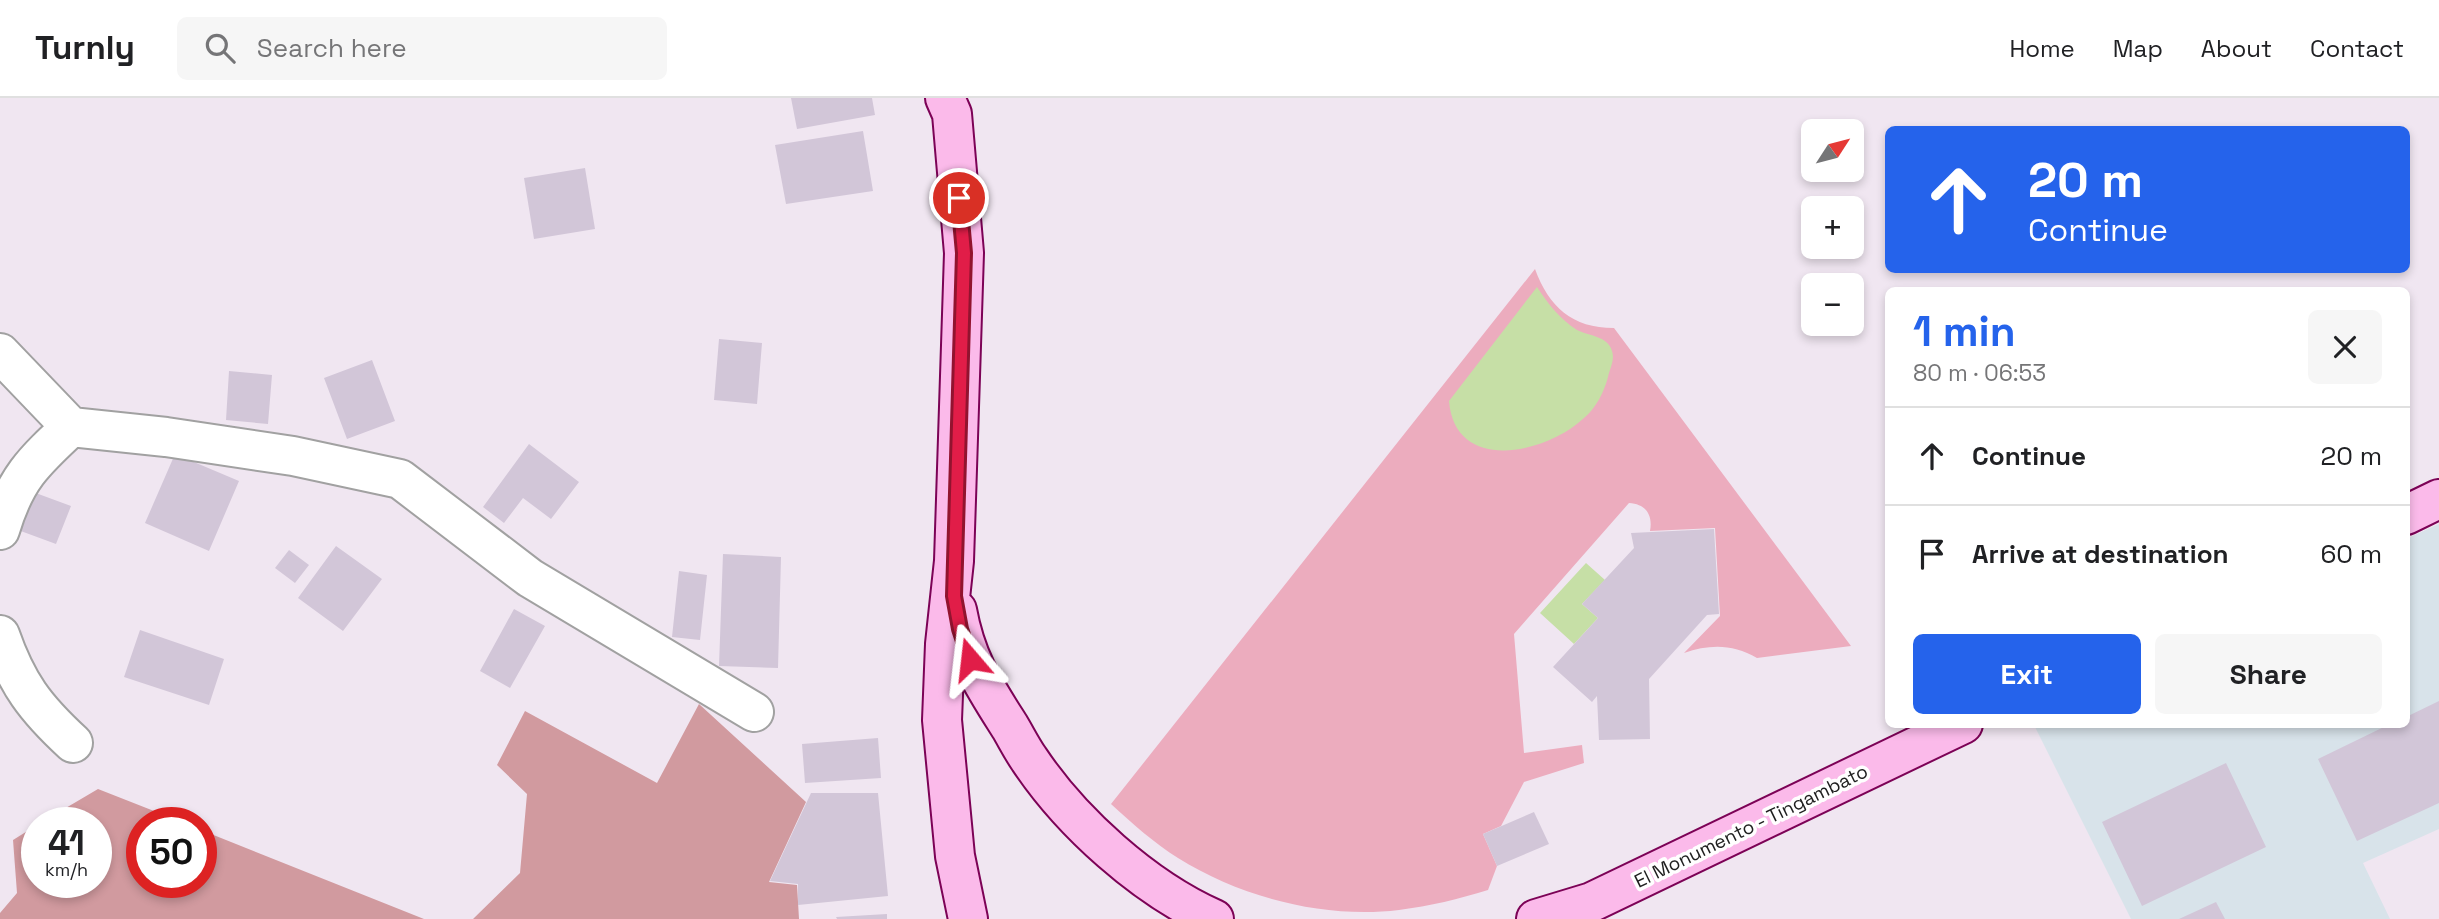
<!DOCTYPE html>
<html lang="en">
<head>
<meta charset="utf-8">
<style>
  body { margin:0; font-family:"Space Grotesk",sans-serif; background:#f6f6f6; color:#202124; height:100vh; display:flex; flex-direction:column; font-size:26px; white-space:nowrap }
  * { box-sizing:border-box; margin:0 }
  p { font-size:23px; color:#757577 }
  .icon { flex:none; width:38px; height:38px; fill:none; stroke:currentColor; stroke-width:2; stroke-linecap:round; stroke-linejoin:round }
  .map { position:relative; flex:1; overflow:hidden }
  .details { position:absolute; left:1885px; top:189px; width:525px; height:441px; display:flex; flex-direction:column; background:#fff; border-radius:10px; box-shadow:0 4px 10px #0003 }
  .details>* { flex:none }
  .guide { position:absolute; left:1885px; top:28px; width:525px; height:147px; border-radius:10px; box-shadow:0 4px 10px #0003; background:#2563eb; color:#fff; overflow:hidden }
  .needle { width:46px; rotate:54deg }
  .fabs { position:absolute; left:1801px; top:21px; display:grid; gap:14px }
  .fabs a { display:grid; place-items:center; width:63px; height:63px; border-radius:10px; background:#fff; box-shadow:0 4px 10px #0003; font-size:35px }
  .speed { position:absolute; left:21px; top:709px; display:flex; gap:14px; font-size:35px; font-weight:700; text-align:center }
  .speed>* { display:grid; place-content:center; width:91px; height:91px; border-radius:50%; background:#fff; box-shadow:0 4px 10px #0003; line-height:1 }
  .speed small { font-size:18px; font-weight:400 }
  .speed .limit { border:10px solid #d22; background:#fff; color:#111 }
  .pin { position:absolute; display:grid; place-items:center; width:60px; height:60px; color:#fff; margin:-30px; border:4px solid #fff; border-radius:50%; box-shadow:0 2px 7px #0007 }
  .me { position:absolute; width:77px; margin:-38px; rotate:343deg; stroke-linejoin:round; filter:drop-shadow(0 0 5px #0008) }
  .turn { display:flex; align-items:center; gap:24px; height:147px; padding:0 28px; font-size:32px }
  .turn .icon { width:91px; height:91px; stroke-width:2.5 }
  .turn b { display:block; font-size:49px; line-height:60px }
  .round { display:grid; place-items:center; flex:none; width:74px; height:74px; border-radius:10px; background:#f6f6f6 }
  .summary { display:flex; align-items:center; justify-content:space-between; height:119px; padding:0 28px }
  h1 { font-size:42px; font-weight:700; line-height:52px; color:#2563eb }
  .action { display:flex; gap:14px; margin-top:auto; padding:14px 28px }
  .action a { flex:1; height:80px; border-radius:10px; background:#2563eb; color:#fff; font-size:28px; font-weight:700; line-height:80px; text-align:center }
  .action a+a { background:#f6f6f6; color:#202124 }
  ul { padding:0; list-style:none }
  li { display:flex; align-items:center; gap:21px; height:98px; padding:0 28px; border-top:2px solid #e0e0e0 }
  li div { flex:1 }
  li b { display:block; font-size:26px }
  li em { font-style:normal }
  header { display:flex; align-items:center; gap:42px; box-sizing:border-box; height:98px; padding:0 35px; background:#fff; border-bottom:2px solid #e0e0e0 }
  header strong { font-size:33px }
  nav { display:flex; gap:38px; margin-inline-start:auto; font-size:24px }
  .search { width:490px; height:63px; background:#f6f6f6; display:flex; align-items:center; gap:18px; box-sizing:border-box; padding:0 24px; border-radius:10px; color:#757577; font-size:26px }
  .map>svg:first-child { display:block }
  .industrial { fill:#d8e3ea }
  .grass { fill:#ecacbe }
  .forest { fill:#d19a9f }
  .water { fill:#c6dfa6 }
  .building { fill:#d2c6d8 }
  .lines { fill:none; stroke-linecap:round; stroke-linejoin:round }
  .minor-casing { stroke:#a1a1a1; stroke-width:42 }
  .secondary-casing { stroke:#7c0256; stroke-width:42 }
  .minor { stroke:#fff; stroke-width:38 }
  .secondary { stroke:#fbbaea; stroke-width:38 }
  .route-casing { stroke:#92132f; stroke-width:18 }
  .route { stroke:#e11d48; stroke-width:12 }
  .labels { text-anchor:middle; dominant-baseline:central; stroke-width:7; stroke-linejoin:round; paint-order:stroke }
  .street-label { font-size:19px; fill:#202020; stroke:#fff }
</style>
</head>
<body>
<header>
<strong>Turnly</strong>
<div class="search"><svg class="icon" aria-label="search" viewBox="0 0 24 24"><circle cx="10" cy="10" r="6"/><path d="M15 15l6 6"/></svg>Search here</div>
<nav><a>Home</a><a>Map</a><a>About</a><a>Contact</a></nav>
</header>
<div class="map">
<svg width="2439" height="821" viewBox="0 0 2439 821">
  <rect width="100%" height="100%" fill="#f0e6f1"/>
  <path class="industrial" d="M 2439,426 L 2439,731 L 2363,765 L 2390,821 L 2131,821 L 2034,627 L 2406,626 L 2406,441 Z"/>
  <path class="grass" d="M 1535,171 C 1549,209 1572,230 1614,230 L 1851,548 L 1757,560 C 1733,546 1710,546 1684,555 L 1720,518 L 1715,430 L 1650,433 C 1653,417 1646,406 1629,405 L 1514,536 L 1524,655 L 1582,647 L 1584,665 L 1524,684 L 1501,728 L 1483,736 L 1497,768 L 1488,792 C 1459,801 1430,808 1399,812 C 1325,821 1242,800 1178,760 C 1154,745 1133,726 1111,706 Z"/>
  <path class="forest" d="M 699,606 L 806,704 L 769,784 L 797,787 L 799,821 L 473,821 L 520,775 L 527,696 L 497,667 L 525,613 L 657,685 Z
    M 98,691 L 182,724 L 142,724 L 142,784 L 201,784 L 201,732 L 424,821 L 0,821 L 0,815 L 17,795 L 13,742 L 37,727 L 37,784 L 96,784 L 96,724 L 42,724 Z"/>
  <path class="water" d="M 1537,189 C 1548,206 1560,221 1577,232 C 1589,238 1608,238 1612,253 C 1615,262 1610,270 1608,279 C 1604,294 1596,310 1584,320 C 1546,356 1455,376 1449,303 Z
    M 1586,465 L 1605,482 L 1582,506 L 1598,520 L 1574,546 L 1540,515 Z"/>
  <path class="building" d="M 791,0 L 872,0 L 875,17 L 797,31 Z
    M 863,33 L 873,93 L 786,106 L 775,47 Z
    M 585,70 L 595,131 L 534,141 L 524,80 Z
    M 719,241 L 762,245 L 757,306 L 714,302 Z
    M 372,262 L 395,323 L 347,341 L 324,280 Z
    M 229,273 L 272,277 L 268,326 L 226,322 Z
    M 529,346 L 579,384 L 551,421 L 523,400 L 504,425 L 483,409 Z
    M 175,356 L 239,383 L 209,453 L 145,425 Z
    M 33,394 L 71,408 L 56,446 L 18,432 Z
    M 1714,431 L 1719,516 L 1707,517 L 1649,581 L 1650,641 L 1599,642 L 1597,598 L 1592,604 L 1553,569 L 1598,520 L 1582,506 L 1634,450 L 1631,435 Z
    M 336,448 L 382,481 L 343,533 L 298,500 Z
    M 289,452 L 309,467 L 295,485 L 275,470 Z
    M 723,456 L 781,459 L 778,570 L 719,568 Z
    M 679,473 L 707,477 L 700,542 L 672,539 Z
    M 514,511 L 545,528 L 510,590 L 480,573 Z
    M 140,532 L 224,561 L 209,607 L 124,579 Z
    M 2439,603 L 2439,705 L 2357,743 L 2318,661 L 2390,626 L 2406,626 L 2406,619 Z
    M 878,640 L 881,680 L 805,685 L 802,646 Z
    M 2226,665 L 2266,749 L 2142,808 L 2102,724 Z
    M 811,695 L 878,695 L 888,798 L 798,807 L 798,786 L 770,783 Z
    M 1534,714 L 1549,746 L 1497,768 L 1483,736 Z
    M 2216,804 L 2225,821 L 2179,821 Z
    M 887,816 L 887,821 L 837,821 L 836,819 Z"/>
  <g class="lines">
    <g class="minor-casing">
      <path id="minor" d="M 0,255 L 71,329
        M 71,329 L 166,339 L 293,358 L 400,381 L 530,480 L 754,614
        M 0,432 C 15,381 33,364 71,329
        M 0,537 C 17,586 35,610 73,645"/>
    </g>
    <g class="secondary-casing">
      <path id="secondary" d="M 945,0 L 952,16 L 964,155 L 954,463 L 945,546 L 942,622 L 955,758 L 968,821
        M 2406,417 L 2439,401
        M 957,512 C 966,562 984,588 1010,629 C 1016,639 1022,651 1029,661 C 1071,724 1144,790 1214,821
        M 1536,821 L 1592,804 L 1963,626"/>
    </g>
    <use href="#minor" class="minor"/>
    <use href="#secondary" class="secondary"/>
  </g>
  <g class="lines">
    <g class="route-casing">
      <path id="route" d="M 959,100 L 964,155 L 954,498 L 960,531 L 970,561"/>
    </g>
    <use href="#route" class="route"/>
  </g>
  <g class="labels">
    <g class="street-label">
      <text transform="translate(1751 728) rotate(-26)">El Monumento - Tingambato</text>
    </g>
  </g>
</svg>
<div class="fabs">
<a><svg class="needle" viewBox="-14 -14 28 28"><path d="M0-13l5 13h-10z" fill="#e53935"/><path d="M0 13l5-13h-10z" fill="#757577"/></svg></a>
<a>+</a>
<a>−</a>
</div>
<div class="speed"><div>41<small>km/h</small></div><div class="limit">50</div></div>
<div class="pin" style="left:959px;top:100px;background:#d93025"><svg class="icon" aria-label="arrive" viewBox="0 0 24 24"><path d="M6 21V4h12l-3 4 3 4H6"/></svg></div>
<svg class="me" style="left:970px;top:561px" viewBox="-20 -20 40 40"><path d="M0-17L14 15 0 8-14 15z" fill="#e11d48" stroke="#fff" stroke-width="4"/></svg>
<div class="guide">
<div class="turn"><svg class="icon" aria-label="ahead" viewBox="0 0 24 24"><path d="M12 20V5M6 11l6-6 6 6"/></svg><div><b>20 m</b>Continue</div></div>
</div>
<section class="details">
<div class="summary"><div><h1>1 min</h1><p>80 m · 06:53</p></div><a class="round"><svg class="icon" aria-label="close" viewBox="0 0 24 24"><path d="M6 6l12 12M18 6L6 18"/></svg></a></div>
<ul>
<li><svg class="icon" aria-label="ahead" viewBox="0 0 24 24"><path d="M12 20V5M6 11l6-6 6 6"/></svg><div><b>Continue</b></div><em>20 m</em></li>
<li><svg class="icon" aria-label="arrive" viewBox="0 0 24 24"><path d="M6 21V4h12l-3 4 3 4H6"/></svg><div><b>Arrive at destination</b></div><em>60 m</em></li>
</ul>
<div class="action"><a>Exit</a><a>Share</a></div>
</section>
</div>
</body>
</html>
